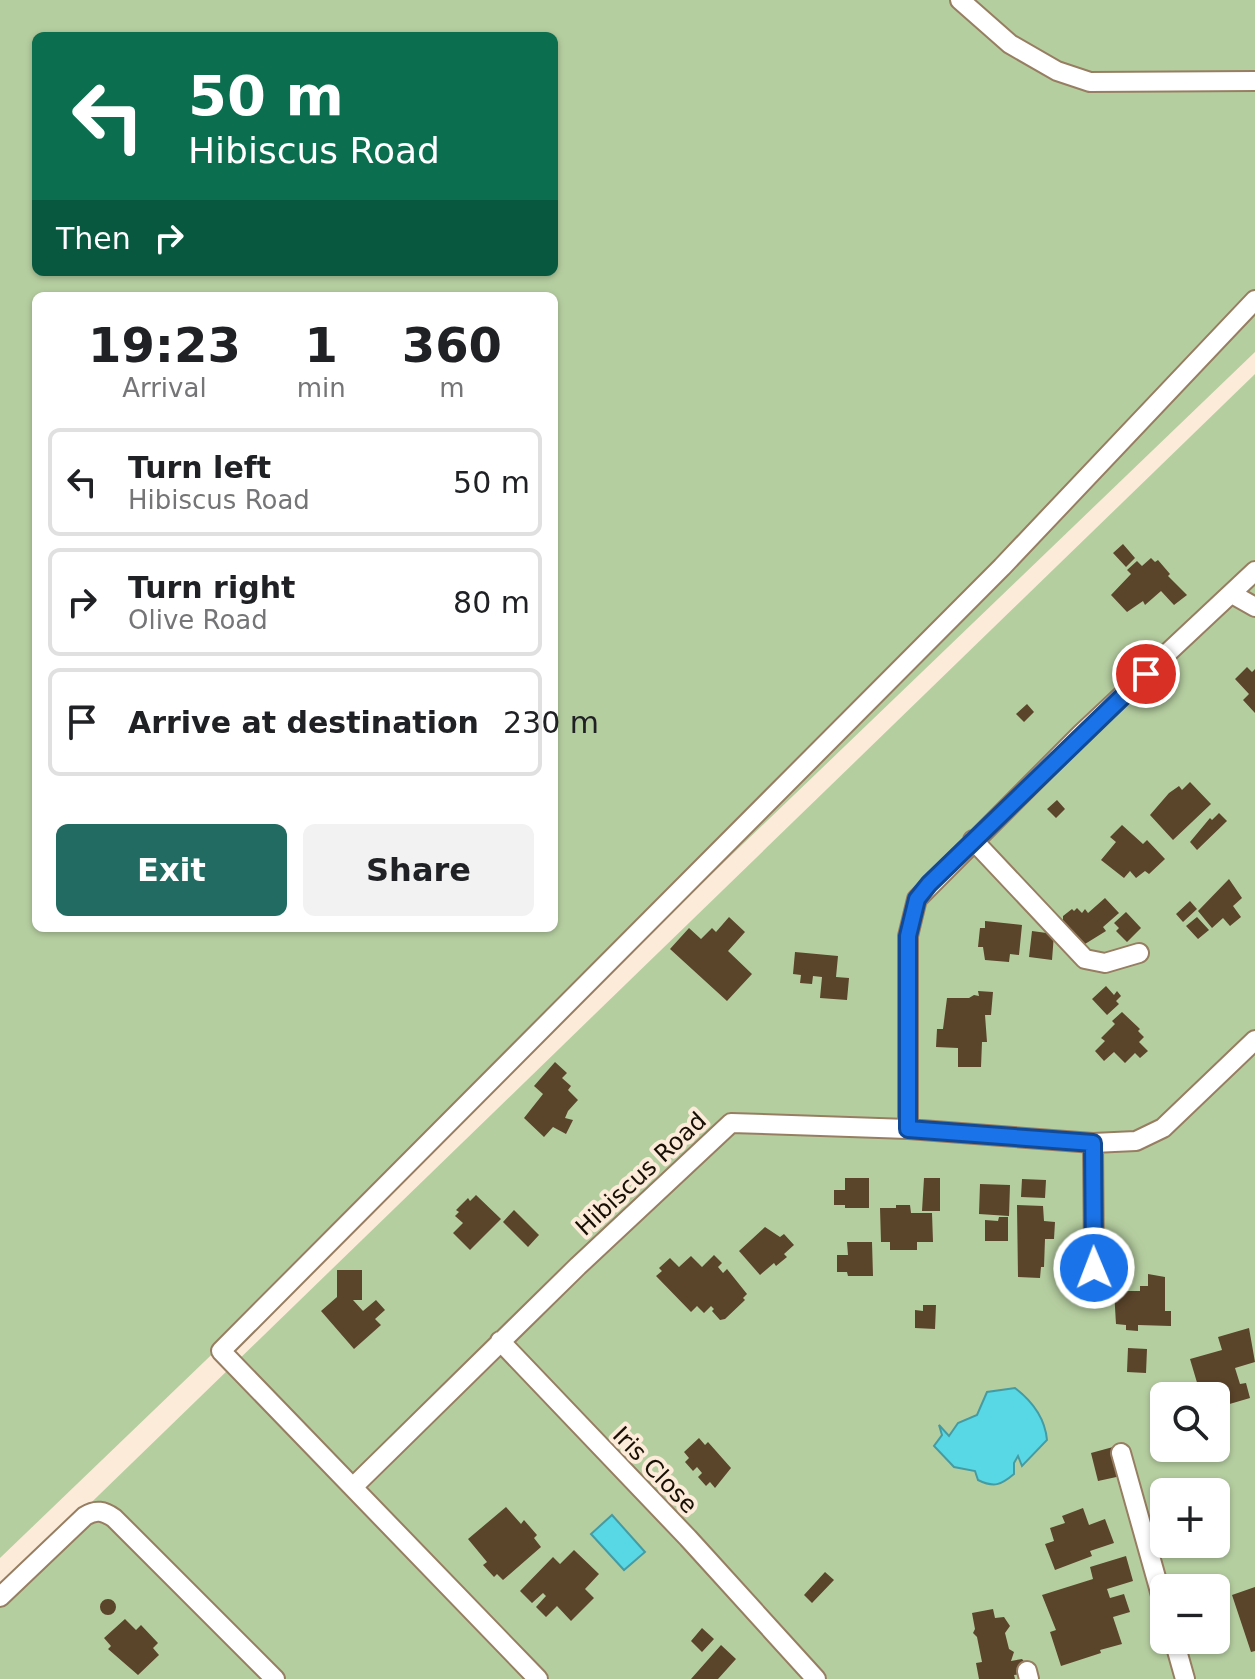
<!DOCTYPE html>
<html lang="en">
<head>
<meta charset="utf-8">
<style>
  body { margin:0; font-family:"DejaVu Sans",sans-serif; background:#f2f2f2; color:#202124; height:100vh; display:flex; flex-direction:column; font-size:30px; white-space:nowrap }
  * { box-sizing:border-box; margin:0 }
  p { font-size:26px; color:#757577 }
  .icon { flex:none; width:44px; height:44px; fill:none; stroke:currentColor; stroke-width:2; stroke-linecap:round; stroke-linejoin:round }
  .map { position:relative; flex:1; overflow:hidden }
  .panel { position:absolute; left:32px; top:292px; width:526px; height:640px; display:flex; flex-direction:column; background:#fff; border-radius:12px; box-shadow:0 2px 6px #0004 }
  .panel>* { flex:none }
  .banner { position:absolute; left:32px; top:32px; width:526px; height:244px; border-radius:12px; box-shadow:0 2px 6px #0004; background:#0b6e4f; color:#fff; overflow:hidden }
  .buttons { position:absolute; left:1150px; top:1382px; display:grid; gap:16px }
  .buttons a { display:grid; place-items:center; width:80px; height:80px; border-radius:12px; background:#fff; box-shadow:0 2px 6px #0004; font-size:40px }
  .pin { position:absolute; display:grid; place-items:center; width:68px; height:68px; color:#fff; margin:-34px; border:4px solid #fff; border-radius:50%; box-shadow:0 2px 8px #0007 }
  .me { position:absolute; width:88px; margin:-44px; rotate:359deg; stroke-linejoin:round; filter:drop-shadow(0 0 6px #0008) }
  .turn { display:flex; align-items:center; gap:28px; height:168px; padding:0 24px; font-size:36px }
  .turn .icon { width:104px; height:104px; stroke-width:2.5 }
  .turn b { display:block; font-size:56px; line-height:68px }
  .then { display:flex; align-items:center; height:76px; padding:0 24px; background:#0003; gap:16px; font-size:30px }
  .eta { display:flex; justify-content:space-evenly; align-items:center; height:136px; text-align:center }
  .eta b { font-size:48px; font-weight:600; line-height:56px }
  .cta { display:flex; gap:16px; margin-top:auto; padding:16px 24px }
  .cta a { flex:1; height:92px; border-radius:12px; background:#226b62; color:#fff; font-size:32px; font-weight:600; line-height:92px; text-align:center }
  .cta a+a { background:#f2f2f2; color:#202124 }
  ul { padding:0; list-style:none }
  li { display:flex; align-items:center; gap:24px; height:108px; margin:0 16px 12px; padding:0 8px; border:4px solid #e0e0e0; border-radius:12px }
  li div { flex:1 }
  li b { display:block; font-size:30px }
  li em { font-style:normal }
  .map>svg:first-child { display:block }
  .green { fill:#b5cea0; fill-rule:evenodd }
  .water { fill:#58d7e5; stroke:#459ba2; stroke-width:2 }
  .building { fill:#5a442a }
  .lines { fill:none; stroke-linecap:round; stroke-linejoin:round }
  .minor-casing { stroke:#977e62; stroke-width:22 }
  .minor { stroke:#fff; stroke-width:18 }
  .route-casing { stroke:#114b97; stroke-width:20 }
  .route { stroke:#1a73e8; stroke-width:14 }
  .labels { text-anchor:middle; dominant-baseline:central; stroke-width:8; stroke-linejoin:round; paint-order:stroke }
  .street-label { font-size:24px; fill:#180f05; stroke:#fcebd9 }
</style>
</head>
<body>
<div class="map">
<svg width="1255" height="1679" viewBox="0 0 1255 1679">
  <rect width="100%" height="100%" fill="#fcebd9"/>
  <path class="green" d="M 0,0 L 1255,0 L 1255,352 L 0,1558 ZM 36,36 L 554,36 L 554,272 L 36,272 ZM 36,296 L 554,296 L 554,928 L 36,928 Z
    M 1255,374 L 1255,1679 L 0,1679 L 0,1591 ZM 1164,1396 L 1216,1396 L 1216,1448 L 1164,1448 ZM 1164,1492 L 1216,1492 L 1216,1544 L 1164,1544 ZM 1164,1588 L 1216,1588 L 1216,1640 L 1164,1640 Z"/>
  <path class="water" d="M 1015,1388 C 1032,1401 1045,1418 1047,1440 L 1022,1466 L 1018,1456 L 1014,1463 L 1014,1474 C 1001,1485 994,1488 978,1480 L 975,1471 L 954,1467 L 934,1446 L 942,1435 L 939,1425 L 949,1436 L 958,1423 L 977,1415 L 987,1392 Z
    M 612,1515 L 645,1552 L 624,1570 L 591,1534 Z"/>
  <path class="building" d="M 1123,544 L 1135,558 L 1126,567 L 1113,553 Z
    M 1151,558 L 1155,562 L 1158,560 L 1170,574 L 1168,576 L 1187,595 L 1174,605 L 1161,591 L 1145,605 L 1143,601 L 1127,612 L 1111,595 L 1131,574 L 1127,570 L 1137,561 L 1142,566 Z
    M 1247,667 L 1252,672 L 1255,669 L 1255,713 L 1243,700 L 1249,694 L 1235,679 Z
    M 1027,704 L 1034,712 L 1024,722 L 1016,714 Z
    M 1190,782 L 1211,804 L 1173,840 L 1150,815 L 1169,793 L 1179,786 L 1182,790 Z
    M 1057,800 L 1065,809 L 1056,818 L 1047,809 Z
    M 1219,813 L 1227,821 L 1197,850 L 1190,842 L 1210,818 L 1212,820 Z
    M 1122,825 L 1143,844 L 1147,840 L 1165,859 L 1149,874 L 1145,871 L 1136,878 L 1130,871 L 1124,878 L 1101,860 L 1116,842 L 1110,837 Z
    M 1229,879 L 1242,898 L 1233,906 L 1241,917 L 1230,926 L 1223,918 L 1212,928 L 1198,911 Z
    M 1105,898 L 1119,913 L 1103,927 L 1106,931 L 1085,944 L 1063,921 L 1063,916 L 1072,909 L 1074,911 L 1077,908 L 1082,913 L 1085,909 L 1088,913 Z
    M 1190,901 L 1197,909 L 1183,922 L 1176,914 Z
    M 1126,912 L 1141,928 L 1127,942 L 1116,931 L 1119,928 L 1114,923 Z
    M 729,917 L 745,932 L 728,951 L 752,974 L 727,1001 L 670,949 L 689,928 L 701,939 L 712,928 L 716,932 Z
    M 1197,917 L 1209,930 L 1198,939 L 1186,926 Z
    M 985,921 L 1022,925 L 1019,955 L 1010,954 L 1009,962 L 985,960 L 983,947 L 978,947 L 980,928 L 985,928 Z
    M 1032,931 L 1054,934 L 1052,960 L 1029,957 Z
    M 795,952 L 838,956 L 836,977 L 849,978 L 847,1000 L 820,998 L 822,977 L 813,976 L 812,984 L 800,983 L 801,975 L 793,974 Z
    M 1106,986 L 1114,995 L 1117,991 L 1121,996 L 1116,1001 L 1119,1004 L 1107,1015 L 1092,999 Z
    M 978,991 L 993,992 L 991,1015 L 985,1015 L 987,1042 L 982,1042 L 981,1067 L 958,1067 L 958,1048 L 936,1047 L 937,1029 L 943,1029 L 947,998 L 969,998 L 974,995 L 979,996 Z
    M 1122,1012 L 1140,1029 L 1138,1031 L 1144,1037 L 1139,1042 L 1148,1051 L 1140,1058 L 1135,1053 L 1125,1063 L 1114,1052 L 1104,1061 L 1095,1051 L 1105,1041 L 1101,1038 L 1115,1024 L 1112,1021 Z
    M 555,1062 L 567,1073 L 562,1078 L 571,1086 L 568,1090 L 578,1100 L 568,1111 L 565,1118 L 573,1120 L 566,1134 L 553,1127 L 544,1137 L 524,1118 L 543,1094 L 534,1086 Z
    M 845,1178 L 869,1178 L 869,1208 L 845,1208 L 845,1205 L 834,1205 L 834,1190 L 845,1190 Z
    M 924,1178 L 940,1178 L 940,1211 L 922,1211 Z
    M 1022,1179 L 1046,1180 L 1045,1198 L 1021,1197 Z
    M 980,1184 L 1010,1185 L 1009,1216 L 979,1214 Z
    M 476,1195 L 501,1219 L 470,1250 L 453,1233 L 463,1223 L 455,1216 L 459,1212 L 456,1210 L 468,1198 L 470,1201 Z
    M 896,1205 L 910,1205 L 911,1213 L 932,1213 L 933,1242 L 917,1242 L 917,1250 L 890,1250 L 890,1242 L 881,1242 L 880,1208 L 896,1208 Z
    M 1017,1205 L 1043,1206 L 1044,1221 L 1055,1222 L 1054,1239 L 1045,1239 L 1044,1267 L 1041,1267 L 1040,1278 L 1018,1277 Z
    M 514,1210 L 539,1235 L 528,1247 L 503,1222 Z
    M 999,1217 L 1008,1217 L 1008,1241 L 985,1241 L 985,1220 L 998,1221 Z
    M 765,1227 L 780,1237 L 784,1234 L 794,1245 L 784,1254 L 787,1257 L 776,1266 L 774,1263 L 760,1275 L 739,1251 Z
    M 847,1242 L 872,1242 L 873,1276 L 848,1276 L 847,1272 L 837,1272 L 837,1255 L 848,1255 Z
    M 714,1255 L 722,1263 L 718,1267 L 723,1273 L 727,1269 L 747,1294 L 743,1298 L 745,1300 L 725,1319 L 720,1320 L 712,1311 L 714,1309 L 711,1306 L 704,1313 L 697,1306 L 691,1312 L 656,1276 L 662,1271 L 659,1268 L 670,1258 L 679,1267 L 691,1256 L 702,1267 Z
    M 337,1270 L 362,1270 L 362,1300 L 353,1300 L 363,1311 L 376,1300 L 385,1310 L 375,1319 L 381,1325 L 354,1349 L 321,1311 L 337,1297 Z
    M 1148,1274 L 1165,1277 L 1165,1311 L 1171,1311 L 1171,1326 L 1138,1325 L 1138,1331 L 1126,1330 L 1126,1325 L 1116,1324 L 1114,1291 L 1140,1291 L 1140,1286 L 1148,1286 Z
    M 923,1305 L 936,1305 L 935,1329 L 915,1328 L 915,1310 L 923,1311 Z
    M 1249,1328 L 1255,1362 L 1235,1368 L 1240,1384 L 1246,1383 L 1250,1398 L 1216,1408 L 1216,1396 L 1201,1396 L 1190,1359 L 1222,1350 L 1218,1337 Z
    M 1128,1348 L 1147,1349 L 1146,1373 L 1127,1372 Z
    M 699,1438 L 705,1445 L 708,1442 L 731,1468 L 715,1488 L 710,1482 L 706,1486 L 698,1477 L 702,1473 L 697,1467 L 693,1471 L 685,1462 L 689,1458 L 684,1452 Z
    M 1113,1447 L 1121,1476 L 1098,1481 L 1091,1453 Z
    M 506,1507 L 521,1524 L 524,1520 L 537,1535 L 534,1538 L 541,1547 L 503,1580 L 497,1574 L 494,1577 L 483,1565 L 487,1562 L 468,1539 Z
    M 1083,1508 L 1089,1525 L 1105,1519 L 1114,1543 L 1090,1551 L 1092,1556 L 1055,1570 L 1045,1544 L 1054,1541 L 1050,1528 L 1065,1523 L 1062,1516 Z
    M 574,1550 L 599,1574 L 585,1589 L 594,1598 L 571,1621 L 557,1606 L 546,1617 L 536,1607 L 546,1596 L 543,1593 L 532,1603 L 520,1591 L 553,1557 L 560,1564 Z
    M 1126,1556 L 1133,1581 L 1107,1589 L 1110,1598 L 1124,1594 L 1130,1612 L 1113,1617 L 1122,1644 L 1100,1650 L 1101,1653 L 1061,1666 L 1050,1632 L 1056,1630 L 1042,1595 L 1093,1579 L 1090,1567 Z
    M 825,1572 L 834,1580 L 812,1603 L 804,1595 Z
    M 1255,1587 L 1255,1651 L 1251,1652 L 1232,1595 Z
    M100 1607a8 8 0 1 1 16 0a8 8 0 1 1-16 0Z
    M 993,1609 L 995,1618 L 1004,1617 L 1010,1626 L 1005,1633 L 1009,1649 L 1014,1652 L 1011,1661 L 1022,1659 L 1028,1666 L 1024,1674 L 1014,1675 L 1015,1679 L 979,1679 L 976,1663 L 982,1662 L 977,1637 L 973,1633 L 975,1629 L 972,1613 Z
    M 125,1619 L 136,1630 L 141,1625 L 158,1643 L 153,1648 L 159,1655 L 138,1675 L 108,1649 L 111,1646 L 104,1638 Z
    M 702,1628 L 714,1639 L 702,1652 L 691,1641 Z
    M 721,1645 L 736,1659 L 718,1679 L 691,1679 Z"/>
  <g class="lines">
    <g class="minor-casing">
      <path id="minor" d="M 960,0 L 1010,44 L 1057,71 L 1090,82 L 1255,81
        M 1232,594 L 1255,607
        M 973,840 L 1085,959 L 1105,963 L 1139,953
        M 908,1129 L 908,936 L 917,899 L 1081,734 L 1255,571
        M 1093,1143 L 1094,1268
        M 500,1341 L 688,1538 L 816,1679
        M 1121,1453 L 1164,1606
        M 354,1486 L 578,1266 L 731,1123 L 908,1129 L 1093,1143 L 1136,1141 L 1163,1128 L 1255,1040
        M 0,1597 L 85,1516 C 96,1509 104,1511 114,1518 L 275,1679
        M 1174,1640 L 1185,1679
        M 1027,1671 L 1029,1679
        M 538,1679 L 221,1351 L 1002,567 L 1255,300"/>
    </g>
    <use href="#minor" class="minor"/>
  </g>
  <g class="lines">
    <g class="route-casing">
      <path id="route" d="M 1094,1268 L 1093,1143 L 908,1129 L 908,936 L 917,899 L 929,884 L 1146,674"/>
    </g>
    <use href="#route" class="route"/>
  </g>
  <g class="labels">
    <g class="street-label">
      <text transform="translate(641 1174) rotate(-43)">Hibiscus Road</text>
      <text transform="translate(655 1470) rotate(46)">Iris Close</text>
    </g>
  </g>
</svg>
<div class="buttons">
<a><svg class="icon" aria-label="search" viewBox="0 0 24 24"><circle cx="10" cy="10" r="6"/><path d="M15 15l6 6"/></svg></a>
<a>+</a>
<a>−</a>
</div>
<div class="pin" style="left:1146px;top:674px;background:#d93025"><svg class="icon" aria-label="arrive" viewBox="0 0 24 24"><path d="M6 21V4h12l-3 4 3 4H6"/></svg></div>
<svg class="me" style="left:1094px;top:1268px" viewBox="-20 -20 40 40"><circle r="17" fill="#1a73e8" stroke="#fff" stroke-width="3"/><path d="M0-11L8 9 0 5-8 9z" fill="#fff"/></svg>
<div class="banner">
<div class="turn"><svg class="icon" aria-label="left" viewBox="0 0 24 24"><path d="M17 20v-9H6M10 6l-5 5 5 5"/></svg><div><b>50 m</b>Hibiscus Road</div></div>
<div class="then">Then<svg class="icon" aria-label="right" viewBox="0 0 24 24"><path d="M7 20v-9h11M14 6l5 5-5 5"/></svg></div>
</div>
<section class="panel">
<div class="eta">
<div><b>19:23</b><p>Arrival</p></div>
<div><b>1</b><p>min</p></div>
<div><b>360</b><p>m</p></div>
</div>
<ul>
<li><svg class="icon" aria-label="left" viewBox="0 0 24 24"><path d="M17 20v-9H6M10 6l-5 5 5 5"/></svg><div><b>Turn left</b><p>Hibiscus Road</p></div><em>50 m</em></li>
<li><svg class="icon" aria-label="right" viewBox="0 0 24 24"><path d="M7 20v-9h11M14 6l5 5-5 5"/></svg><div><b>Turn right</b><p>Olive Road</p></div><em>80 m</em></li>
<li><svg class="icon" aria-label="arrive" viewBox="0 0 24 24"><path d="M6 21V4h12l-3 4 3 4H6"/></svg><div><b>Arrive at destination</b></div><em>230 m</em></li>
</ul>
<div class="cta"><a>Exit</a><a>Share</a></div>
</section>
</div>
</body>
</html>
